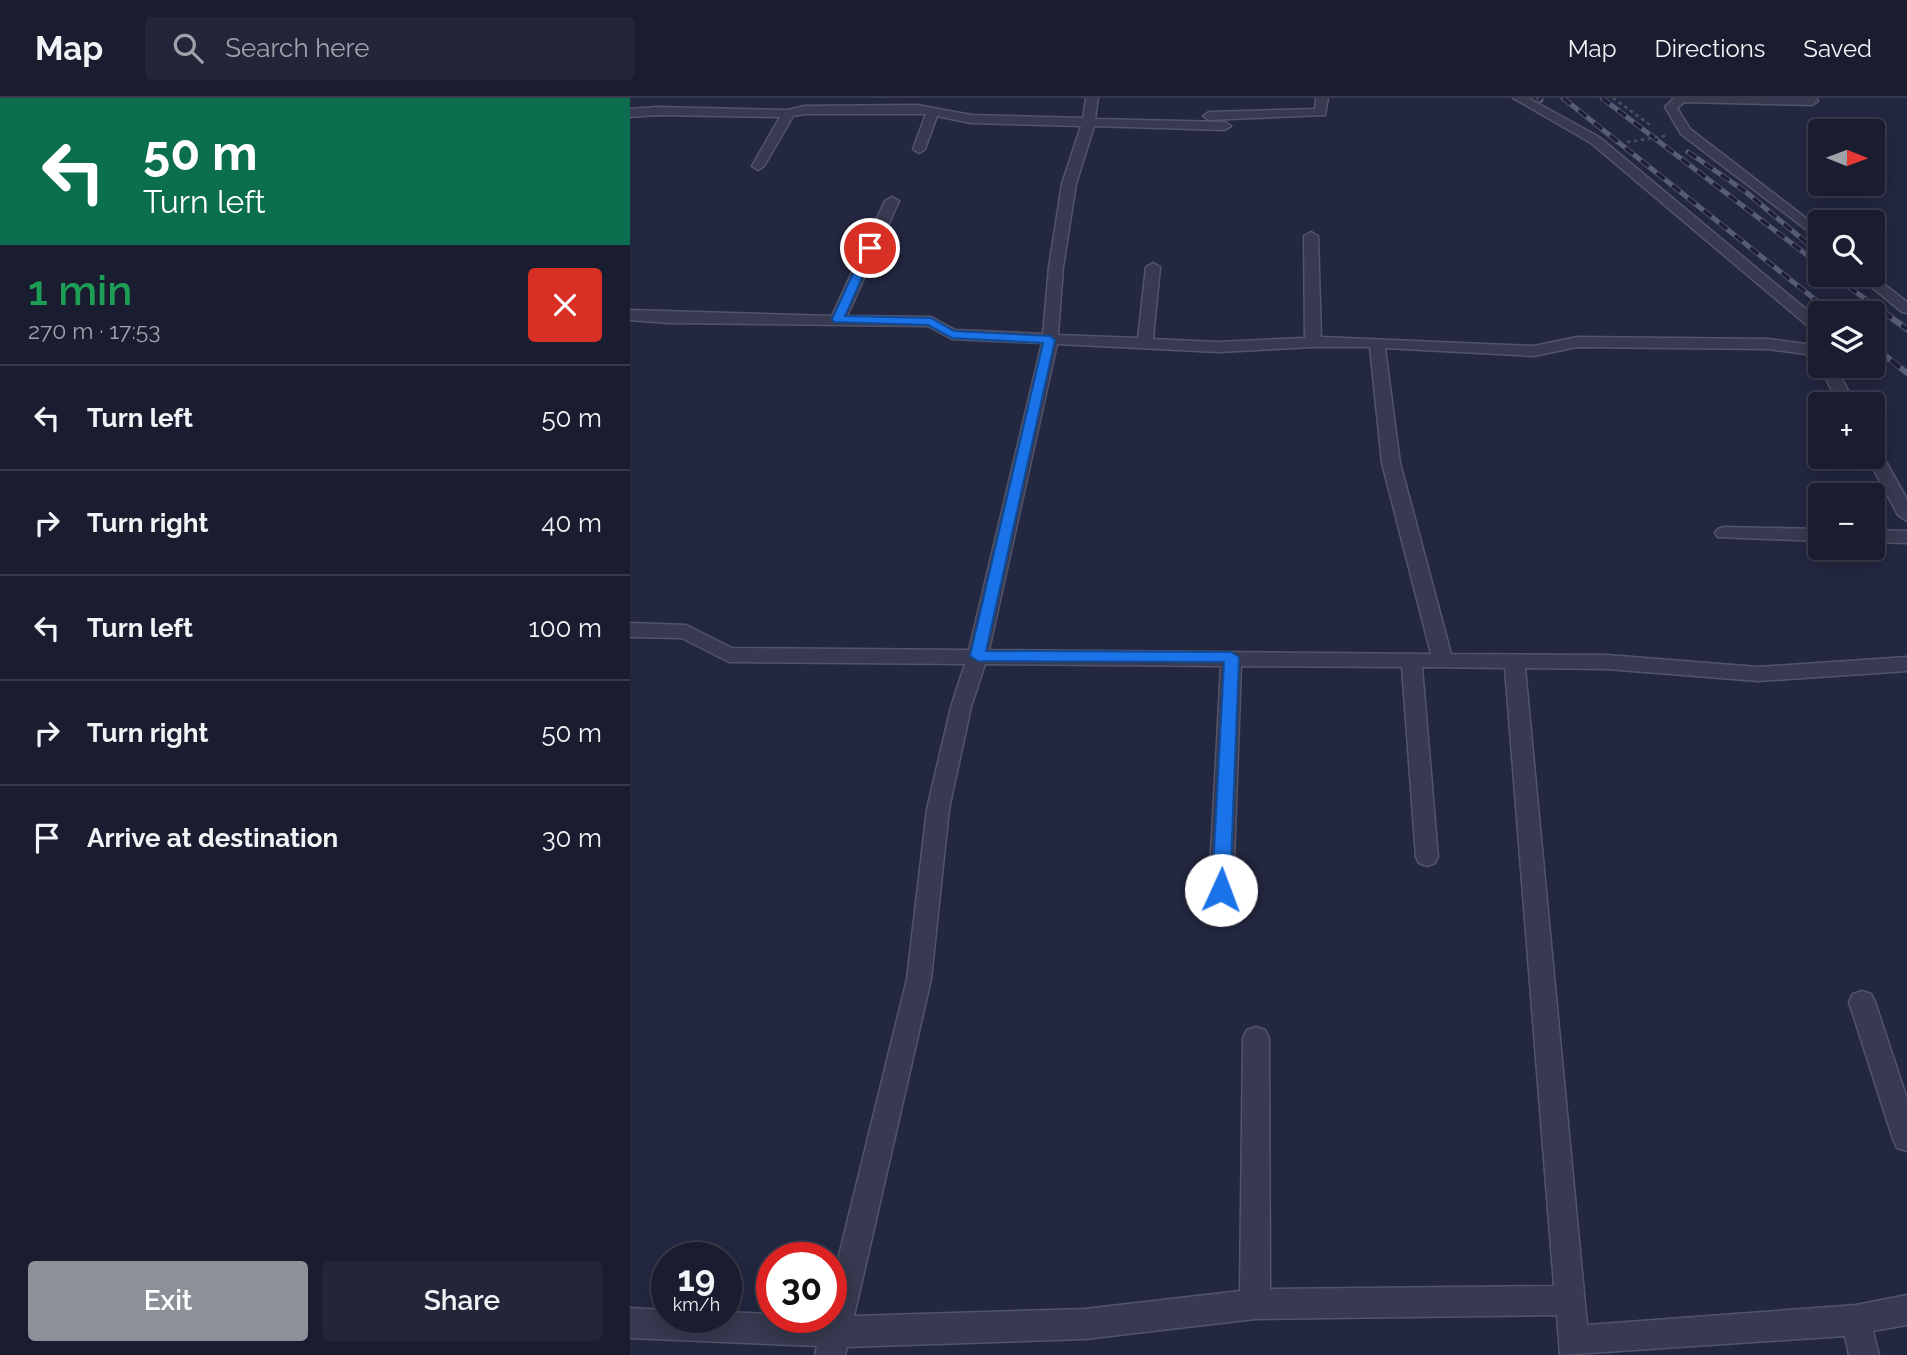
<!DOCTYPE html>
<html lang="en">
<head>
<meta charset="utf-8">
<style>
  body { margin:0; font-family:Raleway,sans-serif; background:#232638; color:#f1f3f6; height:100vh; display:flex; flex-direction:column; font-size:26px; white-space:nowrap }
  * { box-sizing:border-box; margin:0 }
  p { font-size:23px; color:#9fa2ab }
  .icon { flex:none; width:38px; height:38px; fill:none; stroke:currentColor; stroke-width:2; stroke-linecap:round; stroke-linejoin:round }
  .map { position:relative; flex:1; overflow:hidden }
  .panel { display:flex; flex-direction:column; background:#1a1d30; width:630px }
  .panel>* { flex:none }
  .guide { background:#0b6e4f; color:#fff; overflow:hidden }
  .needle { width:46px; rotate:91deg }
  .controls { position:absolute; left:1178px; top:21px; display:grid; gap:14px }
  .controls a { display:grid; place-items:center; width:77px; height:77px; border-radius:7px; background:#1a1d30; box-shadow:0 4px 18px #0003,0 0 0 2px #383b4c; font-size:35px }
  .speed { position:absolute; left:21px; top:1144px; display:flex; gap:14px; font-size:35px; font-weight:700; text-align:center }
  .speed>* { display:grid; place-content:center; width:91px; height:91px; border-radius:50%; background:#1a1d30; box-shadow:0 4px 18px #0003,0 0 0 2px #383b4c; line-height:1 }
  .speed small { font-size:18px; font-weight:400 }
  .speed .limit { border:10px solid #d22; background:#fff; color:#111 }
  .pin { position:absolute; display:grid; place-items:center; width:60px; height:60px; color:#fff; margin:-30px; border:4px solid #fff; border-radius:50%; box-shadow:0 2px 7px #0007 }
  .me { position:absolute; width:77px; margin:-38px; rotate:2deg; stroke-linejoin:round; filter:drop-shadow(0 0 5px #0008) }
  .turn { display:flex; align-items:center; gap:24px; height:147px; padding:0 28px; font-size:32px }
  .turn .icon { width:91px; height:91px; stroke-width:2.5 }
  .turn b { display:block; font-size:49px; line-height:60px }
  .round { display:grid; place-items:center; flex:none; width:74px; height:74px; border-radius:7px; background:#232638 }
  .head { display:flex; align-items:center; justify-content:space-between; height:119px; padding:0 28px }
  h1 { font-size:42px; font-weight:600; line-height:52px; color:#1e9e55 }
  .cta { display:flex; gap:14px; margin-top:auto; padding:14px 28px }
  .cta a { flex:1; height:80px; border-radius:7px; background:#8c9099; color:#fff; font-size:28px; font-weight:600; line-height:80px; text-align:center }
  .cta a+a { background:#232638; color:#f1f3f6 }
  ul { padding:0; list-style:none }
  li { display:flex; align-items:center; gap:21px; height:105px; padding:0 28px; border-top:2px solid #383b4c }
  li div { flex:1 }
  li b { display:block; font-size:26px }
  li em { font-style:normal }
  header { display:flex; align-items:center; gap:42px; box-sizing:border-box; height:98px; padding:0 35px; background:#1a1d30; border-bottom:2px solid #383b4c }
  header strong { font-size:33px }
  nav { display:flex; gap:38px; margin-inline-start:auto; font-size:24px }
  .search { width:490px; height:63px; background:#232638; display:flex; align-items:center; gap:18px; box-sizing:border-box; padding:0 24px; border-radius:7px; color:#9fa2ab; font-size:26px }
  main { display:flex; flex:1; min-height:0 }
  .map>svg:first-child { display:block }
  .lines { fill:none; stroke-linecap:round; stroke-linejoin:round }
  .minor-casing { stroke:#52556a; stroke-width:3 }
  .path { stroke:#43535e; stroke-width:2.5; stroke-dasharray:3.5 3.5; stroke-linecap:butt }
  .minor { fill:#373a50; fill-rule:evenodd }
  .rail-far1-casing { stroke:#595c77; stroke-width:5 }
  .rail-casing { stroke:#595c77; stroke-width:6 }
  .rail-far1 { stroke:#1c1f35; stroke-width:3.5; stroke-dasharray:10; stroke-linecap:butt }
  .rail { stroke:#1c1f35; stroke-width:4.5; stroke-dasharray:12; stroke-linecap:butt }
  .path-bridge { stroke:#43535e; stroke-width:2.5; stroke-dasharray:3.5 3.5; stroke-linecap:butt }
  .route { fill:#1a73e8; stroke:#114b97; stroke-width:2 }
</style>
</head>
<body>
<header>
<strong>Map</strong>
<div class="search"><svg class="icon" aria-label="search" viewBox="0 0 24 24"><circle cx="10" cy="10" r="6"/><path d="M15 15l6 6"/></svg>Search here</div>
<nav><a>Map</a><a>Directions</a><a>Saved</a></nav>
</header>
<main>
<section class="panel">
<div class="guide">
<div class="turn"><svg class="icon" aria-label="left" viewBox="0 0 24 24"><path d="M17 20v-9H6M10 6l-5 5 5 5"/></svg><div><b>50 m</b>Turn left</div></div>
</div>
<div class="head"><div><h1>1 min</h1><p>270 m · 17:53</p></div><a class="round" style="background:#d93025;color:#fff"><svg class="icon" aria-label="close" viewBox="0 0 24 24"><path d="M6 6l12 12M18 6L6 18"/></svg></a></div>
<ul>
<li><svg class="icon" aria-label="left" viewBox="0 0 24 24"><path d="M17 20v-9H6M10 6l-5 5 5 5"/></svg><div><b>Turn left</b></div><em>50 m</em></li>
<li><svg class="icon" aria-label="right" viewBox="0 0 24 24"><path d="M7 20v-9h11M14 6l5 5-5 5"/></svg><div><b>Turn right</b></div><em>40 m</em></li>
<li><svg class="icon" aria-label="left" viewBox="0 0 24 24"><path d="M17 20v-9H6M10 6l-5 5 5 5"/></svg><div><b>Turn left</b></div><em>100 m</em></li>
<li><svg class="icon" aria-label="right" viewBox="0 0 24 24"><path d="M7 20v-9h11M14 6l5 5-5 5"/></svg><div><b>Turn right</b></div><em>50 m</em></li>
<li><svg class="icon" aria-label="arrive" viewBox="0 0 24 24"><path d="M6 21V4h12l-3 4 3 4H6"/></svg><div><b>Arrive at destination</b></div><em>30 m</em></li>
</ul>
<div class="cta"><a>Exit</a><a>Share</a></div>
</section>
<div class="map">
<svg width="1277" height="1257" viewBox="0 0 1277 1257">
  <rect width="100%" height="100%" fill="#232740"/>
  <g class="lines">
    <g class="minor-casing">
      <path id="minor" d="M 456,0 L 468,0 L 465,21 L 595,24 L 601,28 L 595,32 L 464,28 L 446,86 L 433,169 L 428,237 L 508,240 L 516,169 L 523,165 L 530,169 L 523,241 L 588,244 L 675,240 L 674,138 L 681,134 L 688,138 L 691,239 L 904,248 L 947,239 L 1138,241 L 1190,248 L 1190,258 L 1138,251 L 947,249 L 904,258 L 755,250 L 770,365 L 821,556 L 977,557 L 1128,569 L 1277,559 L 1277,573 L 1128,583 L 977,571 L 895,570 L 957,1227 L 1226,1207 L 1277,1197 L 1277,1227 L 1243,1233 L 1249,1257 L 1219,1257 L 1215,1238 L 930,1257 L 927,1217 L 625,1221 L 455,1241 L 217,1249 L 215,1257 L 185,1257 L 187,1248 L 0,1240 L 0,1210 L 37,1212 L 37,1220 L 96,1220 L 96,1214 L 142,1216 L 142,1220 L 201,1220 L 201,1190 L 277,881 L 297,711 L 321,609 L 335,566 L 99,564 L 52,540 L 0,539 L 0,525 L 56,527 L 102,550 L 339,552 L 412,245 L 322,241 L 298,228 L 38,225 L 0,222 L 0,212 L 202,218 L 255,103 L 262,99 L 269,103 L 217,218 L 301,219 L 325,232 L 413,236 L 419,169 L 432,86 L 451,28 L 341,25 L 307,18 L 295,51 L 289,55 L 283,51 L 296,16 L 174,16 L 163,18 L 134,68 L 128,72 L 122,68 L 150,19 L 26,17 L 0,19 L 0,11 L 26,9 L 158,12 L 174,8 L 287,7 L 341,17 L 453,20 ZM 427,246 L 588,254 L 683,249 L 740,249 L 752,365 L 801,556 L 359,552 ZM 355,566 L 591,568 L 579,792 L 583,799 L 591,801 L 599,799 L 603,792 L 611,568 L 772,569 L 786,759 L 789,765 L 797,768 L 805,765 L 808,759 L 792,569 L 875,570 L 924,1188 L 640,1191 L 639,940 L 635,932 L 626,929 L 617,932 L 613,940 L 610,1193 L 455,1211 L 224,1218 L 301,881 L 319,711 L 341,609 Z
        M 686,0 L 698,0 L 695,17 L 579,22 L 573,18 L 579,14 L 685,11 Z
        M 883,0 L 898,0 L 969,39 L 1190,223 L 1190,236 L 1185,234 L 961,45 Z
        M 1044,0 L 1186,0 L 1188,3 L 1182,7 L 1054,4 L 1047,10 L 1060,31 L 1190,131 L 1190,142 L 1051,36 L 1035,9 Z
        M 1227,177 L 1242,177 L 1277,204 L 1277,215 L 1272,214 Z
        M 1194,268 L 1210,268 L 1211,279 L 1225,306 L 1209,306 L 1195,279 Z
        M 1242,348 L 1250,353 L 1277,401 L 1277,423 L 1268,417 L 1237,359 L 1242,359 Z
        M 1094,429 L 1190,431 L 1190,443 L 1088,439 L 1085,435 L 1088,431 Z
        M 1242,432 L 1277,433 L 1277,445 L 1242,444 Z
        M 1232,893 L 1241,896 L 1245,904 L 1277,1001 L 1277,1053 L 1267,1050 L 1263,1041 L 1219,904 L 1223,896 Z"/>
    </g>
    <path class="path" d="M 983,0 L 1020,27"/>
    <use href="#minor" class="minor"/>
    <g class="rail-far1-casing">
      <path id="rail-far1" d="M 909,0 L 911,2
        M 933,0 L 1202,215
        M 972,0 L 1190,167
        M 1058,54 L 1116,94 L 1190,156
        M 1202,177 L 1255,215"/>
    </g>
    <g class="rail-casing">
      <path id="rail" d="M 1200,213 L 1202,215
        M 1252,213 L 1277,231
        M 1242,247 L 1277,275"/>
    </g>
    <use href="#rail-far1" class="rail-far1"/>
    <use href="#rail" class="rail"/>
    <path class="path-bridge" d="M 997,44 L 1035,38"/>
  </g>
  <path class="route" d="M 240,147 L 245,150 L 215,218 L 301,220 L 324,233 L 420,238 L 425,242 L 356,553 L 601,554 L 609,559 L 600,792 L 597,797 L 585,797 L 582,792 L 594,564 L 348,563 L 340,558 L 413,245 L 322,240 L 298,227 L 204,224 L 202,221 L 235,150 Z"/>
</svg>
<div class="controls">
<a><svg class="needle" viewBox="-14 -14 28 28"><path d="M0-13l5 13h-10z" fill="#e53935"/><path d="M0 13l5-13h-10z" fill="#9fa2ab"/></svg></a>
<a><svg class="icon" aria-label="search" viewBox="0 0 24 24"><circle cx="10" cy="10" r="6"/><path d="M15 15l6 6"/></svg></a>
<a><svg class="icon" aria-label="layers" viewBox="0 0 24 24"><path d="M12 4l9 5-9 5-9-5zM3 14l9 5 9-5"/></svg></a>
<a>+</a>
<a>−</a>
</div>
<div class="speed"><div>19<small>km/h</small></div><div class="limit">30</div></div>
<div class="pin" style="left:240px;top:150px;background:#d93025"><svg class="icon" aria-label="arrive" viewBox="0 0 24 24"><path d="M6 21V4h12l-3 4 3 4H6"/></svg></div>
<svg class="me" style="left:591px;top:792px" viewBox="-20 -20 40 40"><circle r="19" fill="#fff"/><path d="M0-13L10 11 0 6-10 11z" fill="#1a73e8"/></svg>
</div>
</main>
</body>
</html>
